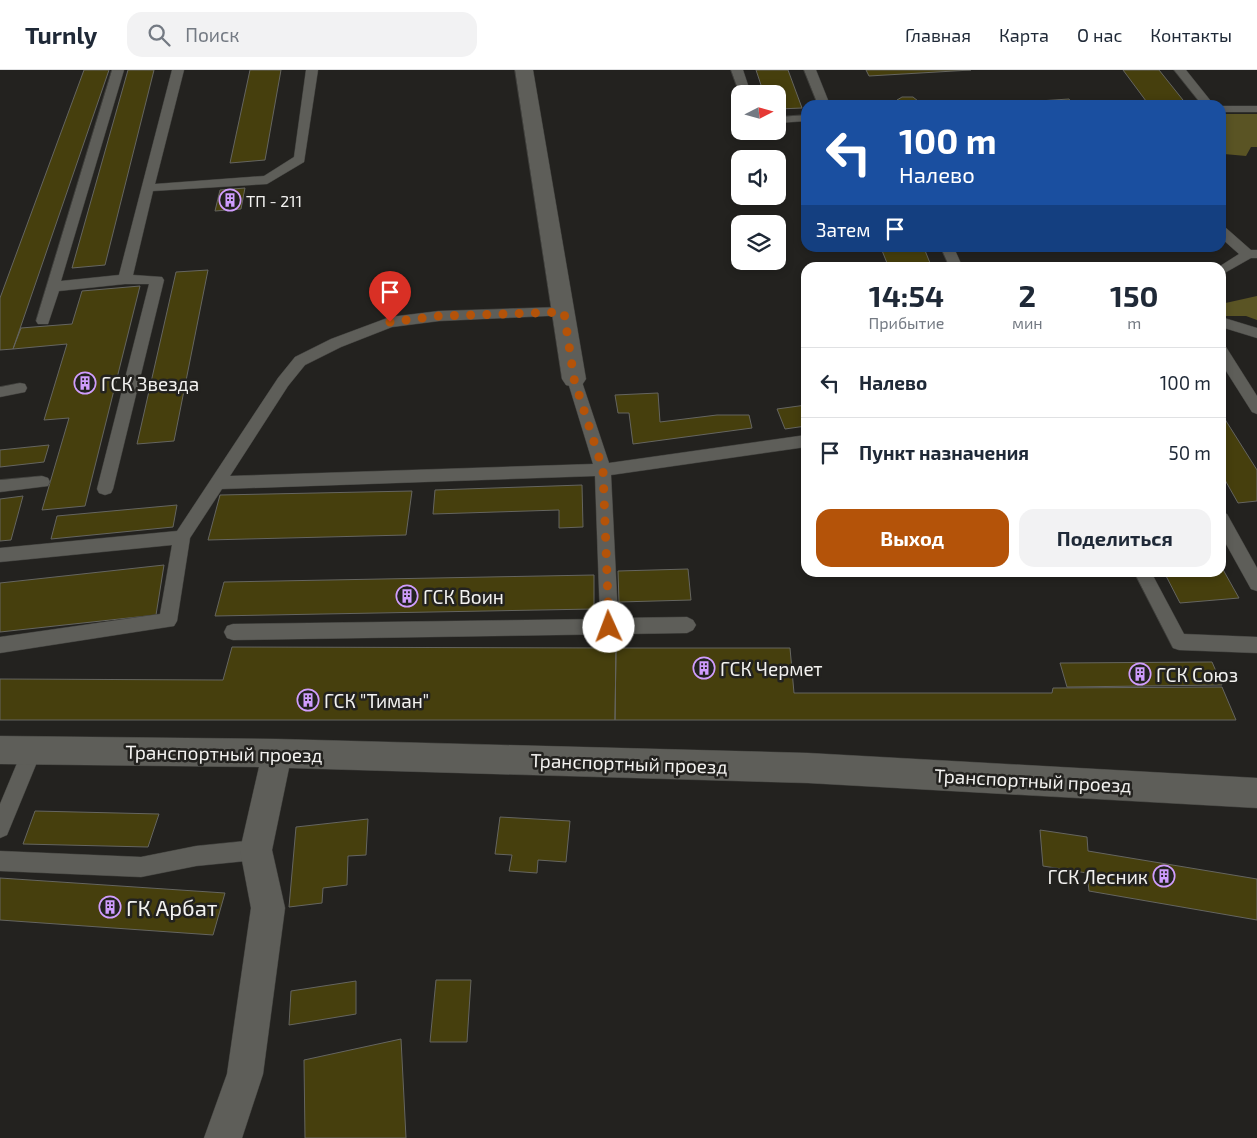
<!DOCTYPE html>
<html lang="ru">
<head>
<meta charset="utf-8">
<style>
  body { margin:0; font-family:"Exo 2",sans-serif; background:#f2f2f3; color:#1f2937; height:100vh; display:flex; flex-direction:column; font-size:19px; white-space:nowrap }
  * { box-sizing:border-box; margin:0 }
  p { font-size:16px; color:#747a83 }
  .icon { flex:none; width:28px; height:28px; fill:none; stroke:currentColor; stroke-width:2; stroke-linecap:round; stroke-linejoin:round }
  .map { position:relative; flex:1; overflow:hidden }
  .side { position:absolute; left:801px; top:192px; width:425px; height:315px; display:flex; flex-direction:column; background:#fff; border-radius:15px; box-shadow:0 2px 8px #0003 }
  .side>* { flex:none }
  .guide { position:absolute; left:801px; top:30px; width:425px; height:152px; border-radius:15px; box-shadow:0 2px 8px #0003; background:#1a4fa0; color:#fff; overflow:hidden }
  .needle { width:32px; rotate:84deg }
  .tools { position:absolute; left:731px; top:15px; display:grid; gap:10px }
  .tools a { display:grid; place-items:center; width:55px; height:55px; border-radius:10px; background:#fff; box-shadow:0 2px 8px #0003; font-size:25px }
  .pin { position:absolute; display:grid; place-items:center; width:42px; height:42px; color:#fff; margin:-51px -21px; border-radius:50% 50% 50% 0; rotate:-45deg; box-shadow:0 0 5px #0007 }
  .pin .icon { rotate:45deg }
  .me { position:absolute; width:55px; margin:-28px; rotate:358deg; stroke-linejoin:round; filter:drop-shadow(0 0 4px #0008) }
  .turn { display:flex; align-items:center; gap:18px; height:105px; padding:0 15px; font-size:22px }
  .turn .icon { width:65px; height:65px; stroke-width:2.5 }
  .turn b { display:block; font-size:35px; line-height:42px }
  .then { display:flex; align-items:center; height:48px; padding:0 15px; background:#0003; gap:10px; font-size:19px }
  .eta { display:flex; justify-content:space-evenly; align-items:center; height:85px; text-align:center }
  .eta b { font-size:30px; font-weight:700; line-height:35px }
  .primary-button { display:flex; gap:10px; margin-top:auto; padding:10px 15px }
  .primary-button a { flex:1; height:58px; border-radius:15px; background:#b45309; color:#fff; font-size:20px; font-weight:700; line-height:58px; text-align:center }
  .primary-button a+a { background:#f2f2f3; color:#1f2937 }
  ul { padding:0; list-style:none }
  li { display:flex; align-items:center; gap:15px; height:70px; padding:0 15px; border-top:1px solid #e0e1e3 }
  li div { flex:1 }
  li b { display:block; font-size:19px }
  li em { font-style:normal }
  header { display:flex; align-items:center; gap:30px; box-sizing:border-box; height:70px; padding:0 25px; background:#fff; border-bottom:1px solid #e0e1e3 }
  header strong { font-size:24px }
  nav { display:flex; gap:28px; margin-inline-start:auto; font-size:18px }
  .search { width:350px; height:45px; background:#f2f2f3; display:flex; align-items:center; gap:12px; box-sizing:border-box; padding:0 18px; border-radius:15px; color:#747a83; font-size:19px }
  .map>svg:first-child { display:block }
  .forest { fill:#5a5424 }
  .building { fill:#463f0d; stroke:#656560 }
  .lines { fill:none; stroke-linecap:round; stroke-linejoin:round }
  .lane-casing { stroke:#3f3f3c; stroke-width:1 }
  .street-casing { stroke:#3f3f3c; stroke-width:1 }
  .lane { fill:#5e5e59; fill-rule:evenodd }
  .street { fill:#5e5e59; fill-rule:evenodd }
  .route { stroke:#b45309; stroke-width:9; stroke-dasharray:0 16.2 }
  .labels { text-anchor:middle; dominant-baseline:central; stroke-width:5; stroke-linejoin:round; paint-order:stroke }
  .far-poi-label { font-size:16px; fill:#f3f2f0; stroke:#23221f; text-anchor:start }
  .poi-label { font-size:19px; fill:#f3f2f0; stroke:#23221f; text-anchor:start }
  .street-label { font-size:19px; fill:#f3f2f0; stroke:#23221f }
  .near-poi-label { font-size:22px; fill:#f3f2f0; stroke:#23221f; text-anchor:start }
</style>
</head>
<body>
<header>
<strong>Turnly</strong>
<div class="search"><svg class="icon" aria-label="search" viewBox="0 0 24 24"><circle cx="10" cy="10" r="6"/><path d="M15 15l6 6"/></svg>Поиск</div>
<nav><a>Главная</a><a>Карта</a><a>О нас</a><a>Контакты</a></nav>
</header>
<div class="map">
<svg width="1257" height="1068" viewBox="0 0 1257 1068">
  <rect width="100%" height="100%" fill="#23221f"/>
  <path class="forest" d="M 1221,44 L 1257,44 L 1257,77 L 1251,77 L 1246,86 L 1224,84 L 1221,81 Z
    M 1257,226 L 1257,250 L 1246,246 L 1221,246 L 1221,234 Z"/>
  <path class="building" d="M 84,0 L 109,0 L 13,279 L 0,280 L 0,228 Z
    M 128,0 L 154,0 L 105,195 L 72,198 Z
    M 250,0 L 281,0 L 265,90 L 230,93 Z
    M 756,0 L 788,0 L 802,38 L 778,39 L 778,24 L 764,24 Z
    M 866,0 L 971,0 L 869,6 Z
    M 1123,0 L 1159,0 L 1187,35 L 1149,35 Z
    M 902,27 L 913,27 L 918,31 L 920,35 L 898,35 L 897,30 Z
    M 1069,29 L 1073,35 L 978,35 Z
    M 245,118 L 241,139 L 215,141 L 220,120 Z
    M 881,178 L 924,178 L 932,198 L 889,198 Z
    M 208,200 L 174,371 L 137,374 L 176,202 Z
    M 140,216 L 85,436 L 42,440 L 69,348 L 44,350 L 67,274 L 13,279 L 21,258 L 72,254 L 82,221 Z
    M 658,323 L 660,352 L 717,345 L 749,345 L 752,358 L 633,374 L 629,343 L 618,343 L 615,325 Z
    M 806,335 L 806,356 L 785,359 L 777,339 Z
    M 1221,343 L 1257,400 L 1257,431 L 1238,433 L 1221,403 Z
    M 49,375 L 44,392 L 0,397 L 0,380 Z
    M 582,415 L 583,457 L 559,458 L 559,440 L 433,444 L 435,420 Z
    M 412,421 L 406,465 L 208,470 L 220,425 Z
    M 23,426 L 11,470 L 0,471 L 0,429 Z
    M 177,435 L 173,457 L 51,469 L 57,446 Z
    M 164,495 L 156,545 L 0,562 L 0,513 Z
    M 1221,496 L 1239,528 L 1180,533 L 1164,502 L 1221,502 Z
    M 688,499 L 691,530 L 619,532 L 618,501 Z
    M 594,505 L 594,539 L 215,546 L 224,512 Z
    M 232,577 L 616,578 L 615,650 L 0,650 L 0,609 L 223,610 Z
    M 616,578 L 790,578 L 794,623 L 1052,623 L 1053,618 L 1222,617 L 1236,650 L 615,650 Z
    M 1212,592 L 1222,615 L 1067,617 L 1060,593 Z
    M 35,741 L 159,744 L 148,777 L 23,774 Z
    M 500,747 L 570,751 L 566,792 L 538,790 L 537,803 L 509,801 L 512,785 L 495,784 Z
    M 368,749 L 366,785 L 348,786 L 347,815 L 323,818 L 322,833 L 289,837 L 296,757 Z
    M 1040,760 L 1087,767 L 1088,781 L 1257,809 L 1257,850 L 1089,821 L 1087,803 L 1043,796 Z
    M 0,808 L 225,823 L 213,865 L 0,850 Z
    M 436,910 L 471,910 L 467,972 L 430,972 Z
    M 356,911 L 356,944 L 289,955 L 291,921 Z
    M 401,969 L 406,1068 L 305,1068 L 304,990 Z"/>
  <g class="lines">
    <g class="lane-casing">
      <path id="lane" d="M 112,0 L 124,0 L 61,211 L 119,205 L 172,0 L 184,0 L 155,114 L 264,106 L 294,87 L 306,0 L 318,0 L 304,92 L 267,114 L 153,121 L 133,205 L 162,207 L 164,210 L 113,419 L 111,423 L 105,425 L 99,423 L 97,419 L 149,214 L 125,214 L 59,221 L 48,254 L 38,254 L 36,251 Z
        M 731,0 L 743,0 L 751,24 L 740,25 Z
        M 804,0 L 816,0 L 830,35 L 818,35 Z
        M 1174,0 L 1186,0 L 1214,35 L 1202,35 Z
        M 1221,36 L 1257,36 L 1257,42 L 1221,42 Z
        M 806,45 L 806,51 L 778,53 L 778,47 Z
        M 1221,157 L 1226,158 L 1251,180 L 1257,180 L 1257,188 L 1251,188 L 1221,205 L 1221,198 L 1217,198 L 1239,184 L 1221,168 Z
        M 941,178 L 954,178 L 963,198 L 950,198 Z
        M 564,237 L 569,239 L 571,242 L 569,245 L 439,251 L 392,257 L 341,277 L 305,295 L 288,316 L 230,406 L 593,394 L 567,309 L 569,305 L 574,304 L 579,305 L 581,309 L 609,393 L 806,365 L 806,377 L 611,405 L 618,548 L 687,547 L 693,550 L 696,555 L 693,560 L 687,563 L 233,570 L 227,568 L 224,562 L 227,556 L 233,554 L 600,549 L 595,406 L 222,419 L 190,468 L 177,551 L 174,556 L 0,583 L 0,567 L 160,544 L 172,475 L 0,492 L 0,478 L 177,461 L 278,308 L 295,287 L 331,269 L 390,247 L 439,241 Z
        M 1221,247 L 1257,258 L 1257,268 L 1221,257 Z
        M 1221,276 L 1226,277 L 1257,326 L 1257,344 L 1252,342 L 1221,293 Z
        M 20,313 L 25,314 L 27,318 L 25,322 L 0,327 L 0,317 Z
        M 42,406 L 48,408 L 50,412 L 48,416 L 0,422 L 0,410 Z
        M 1221,442 L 1227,444 L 1257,498 L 1257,521 L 1251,519 L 1221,465 Z
        M 1134,502 L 1151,502 L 1184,564 L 1257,567 L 1257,583 L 1179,580 L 1173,578 Z
        M 32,671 L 39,674 L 42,680 L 7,765 L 0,768 L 0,734 L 25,674 Z
        M 256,770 L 263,773 L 266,780 L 263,787 L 256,790 L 196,796 L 141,807 L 0,801 L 0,781 L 141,787 L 196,776 Z"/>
    </g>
    <g class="street-casing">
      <path id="street" d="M 515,0 L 533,0 L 586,309 L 582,315 L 574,317 L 566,315 L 562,309 Z
        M 0,666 L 277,669 L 808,683 L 1257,708 L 1257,738 L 808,713 L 289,698 L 272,780 L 285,838 L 263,1004 L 242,1068 L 204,1068 L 227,1004 L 251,838 L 240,780 L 259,697 L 0,694 Z"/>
    </g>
    <use href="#lane" class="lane"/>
    <use href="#street" class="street"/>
  </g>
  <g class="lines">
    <path class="route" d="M 390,252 L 439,246 L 564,242 L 574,309 L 603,400 L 609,557"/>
  </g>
  <defs>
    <g id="building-ring" transform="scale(1.125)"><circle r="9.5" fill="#23221f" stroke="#d09dfe" stroke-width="1.5"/><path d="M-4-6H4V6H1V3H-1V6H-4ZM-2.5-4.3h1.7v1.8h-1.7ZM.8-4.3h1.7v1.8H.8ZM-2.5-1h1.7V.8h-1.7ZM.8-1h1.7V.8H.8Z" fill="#d09dfe"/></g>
  </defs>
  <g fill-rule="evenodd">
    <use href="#building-ring" x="230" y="130"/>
    <use href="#building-ring" x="85" y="313"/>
    <use href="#building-ring" x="407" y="526"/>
    <use href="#building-ring" x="704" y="598"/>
    <use href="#building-ring" x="1140" y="604"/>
    <use href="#building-ring" x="308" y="630"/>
    <use href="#building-ring" x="1164" y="806"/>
    <use href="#building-ring" x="110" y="837"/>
  </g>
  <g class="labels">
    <g class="far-poi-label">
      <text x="246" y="130">ТП - 211</text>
    </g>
    <g class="poi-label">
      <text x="101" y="313">ГСК Звезда</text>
      <text x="423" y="526">ГСК Воин</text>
      <text x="720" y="598">ГСК Чермет</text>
      <text x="1156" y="604">ГСК Союз</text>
      <text x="324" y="630">ГСК "Тиман"</text>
      <text x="1148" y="806" text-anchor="end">ГСК Лесник</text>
    </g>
    <g class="street-label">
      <text transform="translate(224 683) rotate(1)">Транспортный проезд</text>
      <text transform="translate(629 693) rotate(2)">Транспортный проезд</text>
      <text transform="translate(1033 710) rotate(3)">Транспортный проезд</text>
    </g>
    <g class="near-poi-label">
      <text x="126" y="837">ГК Арбат</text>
    </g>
  </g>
</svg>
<div class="tools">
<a><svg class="needle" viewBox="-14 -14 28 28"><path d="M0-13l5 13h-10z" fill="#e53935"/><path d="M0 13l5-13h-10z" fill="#747a83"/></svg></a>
<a><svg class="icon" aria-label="sound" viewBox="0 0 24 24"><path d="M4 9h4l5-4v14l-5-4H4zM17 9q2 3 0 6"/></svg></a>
<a><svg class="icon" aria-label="layers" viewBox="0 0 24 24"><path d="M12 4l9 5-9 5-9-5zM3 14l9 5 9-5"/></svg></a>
</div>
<div class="pin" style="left:390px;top:252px;background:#d93025"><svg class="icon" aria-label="arrive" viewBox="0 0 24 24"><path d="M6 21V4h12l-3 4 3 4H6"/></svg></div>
<svg class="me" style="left:609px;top:557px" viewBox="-20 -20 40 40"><circle r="19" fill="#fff"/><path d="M0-13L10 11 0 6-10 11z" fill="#b45309"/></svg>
<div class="guide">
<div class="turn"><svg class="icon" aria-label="left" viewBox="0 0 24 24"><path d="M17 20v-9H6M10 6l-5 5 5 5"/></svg><div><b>100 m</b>Налево</div></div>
<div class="then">Затем<svg class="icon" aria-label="arrive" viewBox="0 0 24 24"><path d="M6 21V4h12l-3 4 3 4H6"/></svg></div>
</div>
<section class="side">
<div class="eta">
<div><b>14:54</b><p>Прибытие</p></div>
<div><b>2</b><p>мин</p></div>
<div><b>150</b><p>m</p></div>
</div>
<ul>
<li><svg class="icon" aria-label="left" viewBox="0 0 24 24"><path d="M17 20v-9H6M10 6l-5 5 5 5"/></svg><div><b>Налево</b></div><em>100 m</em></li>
<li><svg class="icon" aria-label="arrive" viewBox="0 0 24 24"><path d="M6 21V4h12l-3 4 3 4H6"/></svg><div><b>Пункт назначения</b></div><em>50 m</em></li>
</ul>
<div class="primary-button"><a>Выход</a><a>Поделиться</a></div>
</section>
</div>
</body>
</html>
